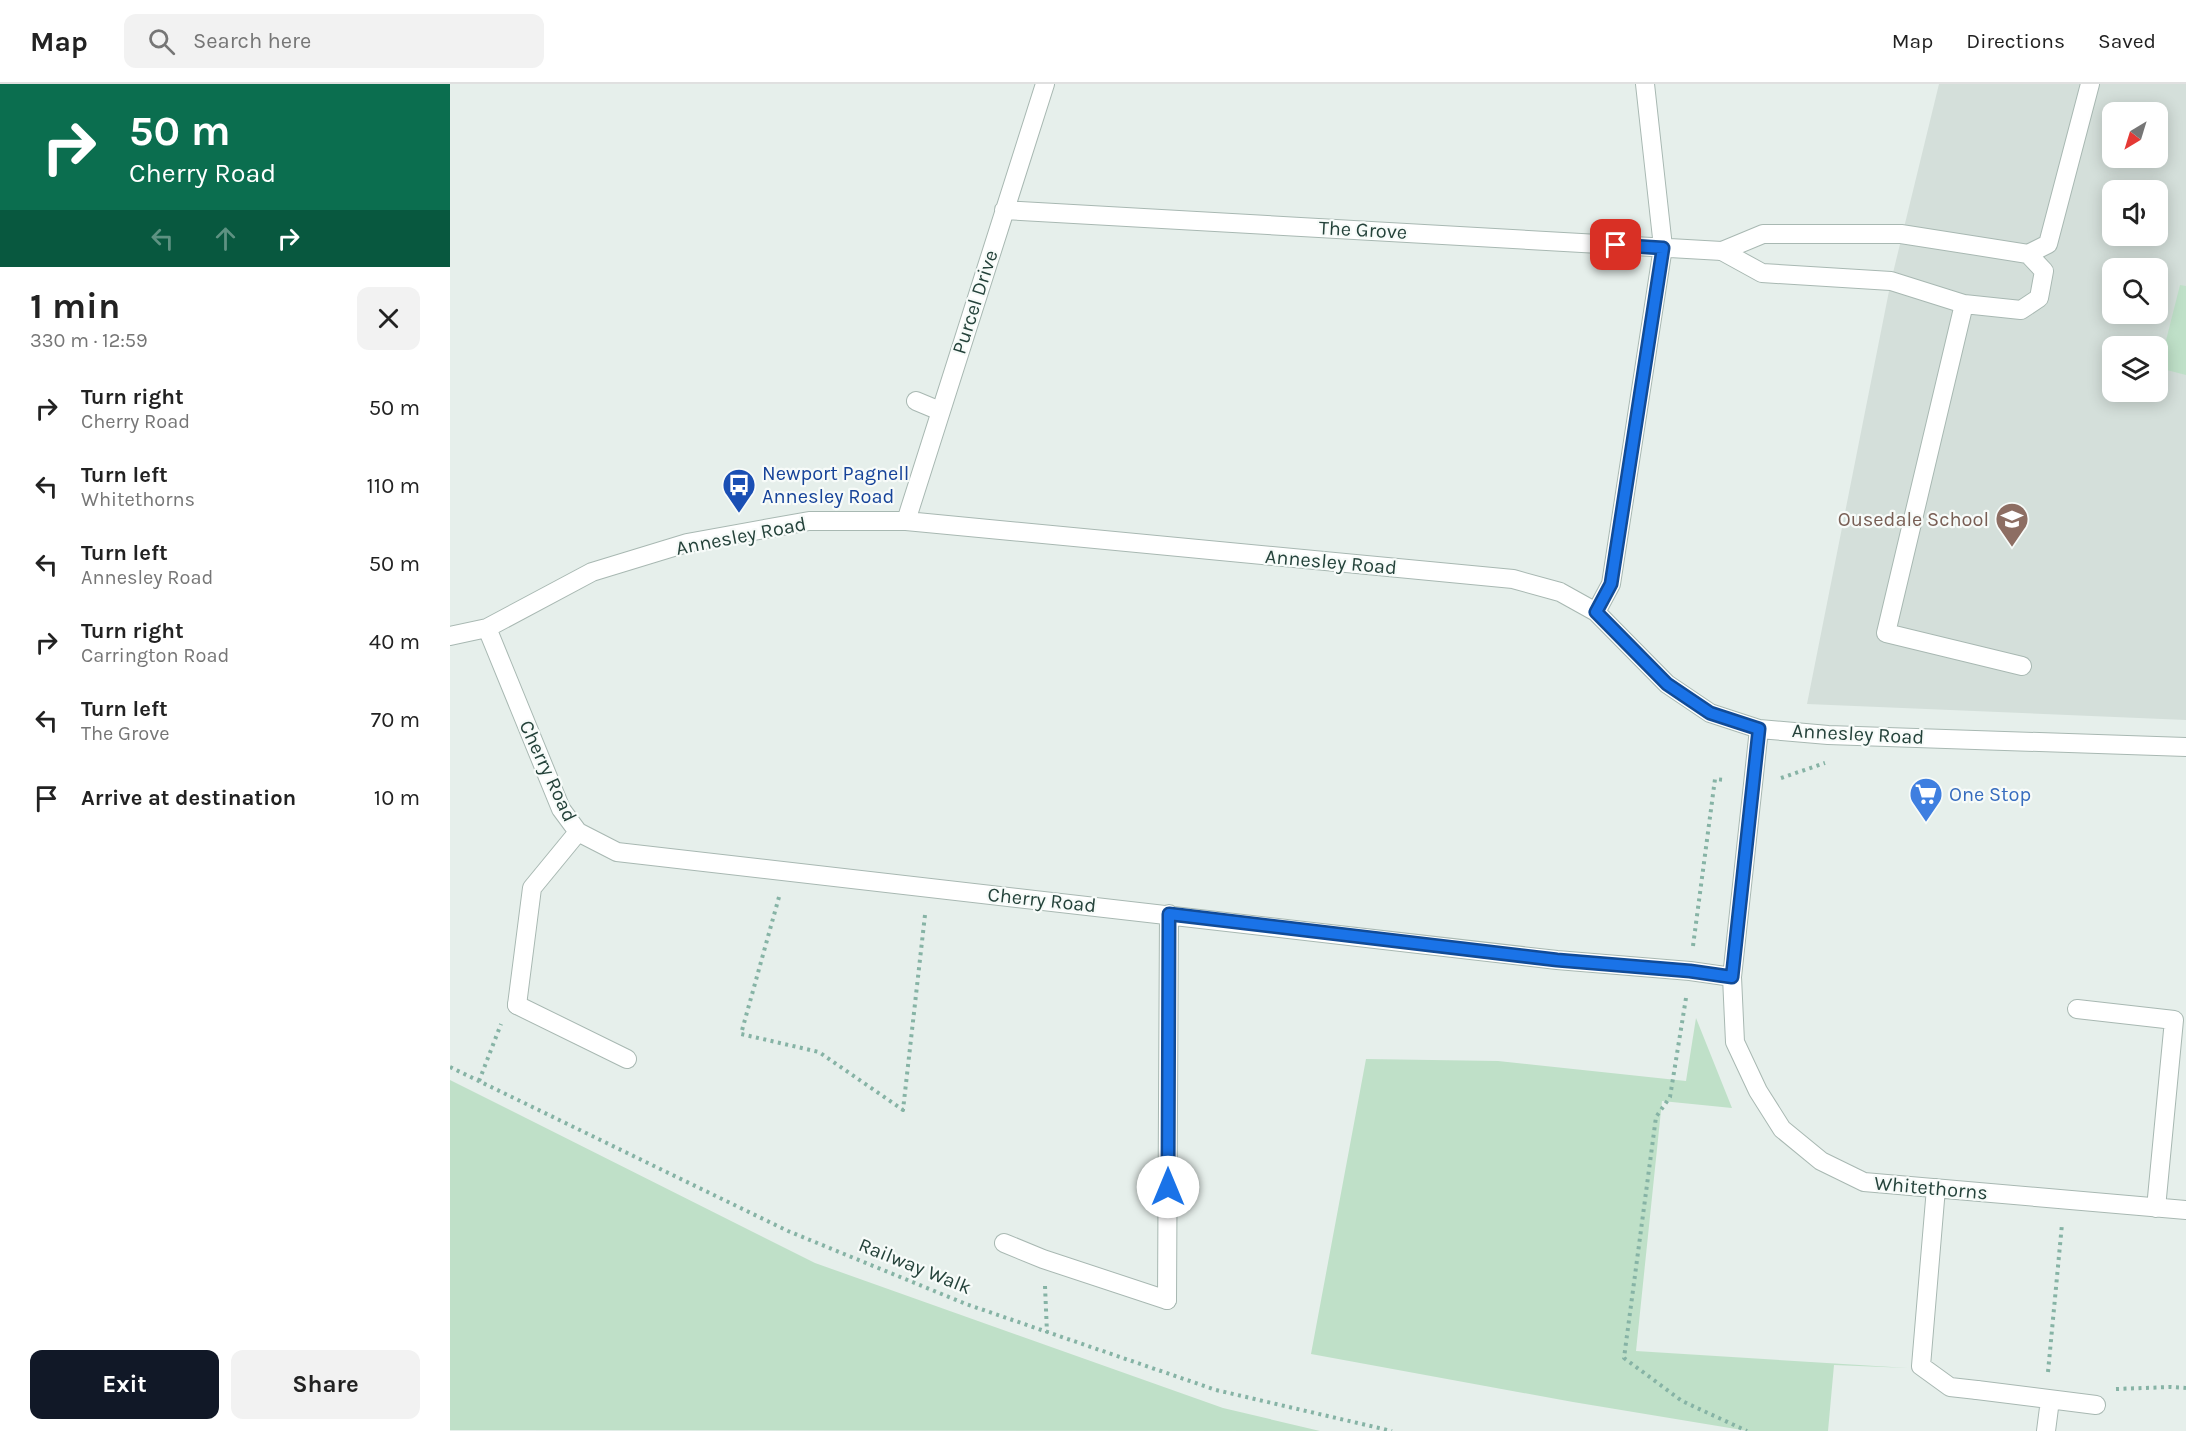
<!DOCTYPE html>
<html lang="en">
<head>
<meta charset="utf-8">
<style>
  body { margin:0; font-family:Karla,sans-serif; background:#f2f2f2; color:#222; height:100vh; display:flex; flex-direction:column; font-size:22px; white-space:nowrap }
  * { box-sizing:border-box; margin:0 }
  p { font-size:20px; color:#767676 }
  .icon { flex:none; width:33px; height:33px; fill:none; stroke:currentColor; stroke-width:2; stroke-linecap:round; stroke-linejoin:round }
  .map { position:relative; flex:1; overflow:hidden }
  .panel { display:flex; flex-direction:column; background:#fff; width:450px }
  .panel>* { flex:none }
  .top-card { background:#0b6e4f; color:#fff; overflow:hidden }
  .needle { width:39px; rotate:218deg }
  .fabs { position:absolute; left:1652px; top:18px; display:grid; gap:12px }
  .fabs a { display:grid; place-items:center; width:66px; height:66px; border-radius:12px; background:#fff; box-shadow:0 3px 15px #0003; font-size:30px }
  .pin { position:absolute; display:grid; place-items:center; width:51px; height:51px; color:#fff; margin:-26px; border-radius:12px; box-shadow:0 3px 9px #0006 }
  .me { position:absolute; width:66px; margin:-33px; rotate:0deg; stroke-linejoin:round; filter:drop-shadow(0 0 4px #0008) }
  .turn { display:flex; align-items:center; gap:21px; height:126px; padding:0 30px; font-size:27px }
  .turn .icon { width:78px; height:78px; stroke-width:2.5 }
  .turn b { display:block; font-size:42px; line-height:51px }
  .lanes { display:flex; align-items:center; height:57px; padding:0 30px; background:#0003; justify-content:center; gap:30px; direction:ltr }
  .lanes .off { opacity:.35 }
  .round { display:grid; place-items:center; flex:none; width:63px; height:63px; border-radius:12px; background:#f2f2f2 }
  .head { display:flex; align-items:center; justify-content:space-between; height:102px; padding:0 30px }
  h1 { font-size:36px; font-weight:700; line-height:45px }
  .button { display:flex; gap:12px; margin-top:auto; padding:12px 30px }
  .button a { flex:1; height:69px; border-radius:12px; background:#111827; color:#fff; font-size:24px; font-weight:700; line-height:69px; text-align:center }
  .button a+a { background:#f2f2f2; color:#222 }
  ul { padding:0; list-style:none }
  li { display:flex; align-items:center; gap:18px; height:78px; padding:0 30px }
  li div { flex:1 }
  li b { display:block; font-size:22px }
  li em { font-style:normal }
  header { display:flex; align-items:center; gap:36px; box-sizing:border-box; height:84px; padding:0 30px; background:#fff; border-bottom:2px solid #e0e0e0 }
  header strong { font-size:28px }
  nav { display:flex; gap:33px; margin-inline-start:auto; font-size:21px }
  .search { width:420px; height:54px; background:#f2f2f2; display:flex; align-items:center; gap:15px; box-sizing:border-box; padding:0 21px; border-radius:12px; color:#767676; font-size:22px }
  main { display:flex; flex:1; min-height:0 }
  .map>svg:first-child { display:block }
  .built { fill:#d4dfda; fill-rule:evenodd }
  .green { fill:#bfe0c8 }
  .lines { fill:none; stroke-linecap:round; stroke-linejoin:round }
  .service-casing { stroke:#a8b8b2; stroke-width:20 }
  .minor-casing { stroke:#a8b8b2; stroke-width:20 }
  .path { stroke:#86b3a5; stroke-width:4; stroke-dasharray:3 4.5; stroke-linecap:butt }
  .service { stroke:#fff; stroke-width:18 }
  .minor { stroke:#fff; stroke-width:18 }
  .route-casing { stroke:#114b97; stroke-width:15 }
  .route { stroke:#1a73e8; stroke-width:10 }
  .labels { text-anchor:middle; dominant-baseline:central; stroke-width:4.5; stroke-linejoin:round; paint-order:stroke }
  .street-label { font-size:20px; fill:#24423a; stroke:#f7fbf9 }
  .transit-label { font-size:20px; fill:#164399; stroke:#f7fbf9; text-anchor:start }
  .education-label { font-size:20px; fill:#785e54; stroke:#f7fbf9; text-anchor:end }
  .shop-label { font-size:20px; fill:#366cbe; stroke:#f7fbf9; text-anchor:start }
</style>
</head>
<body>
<header>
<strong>Map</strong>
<div class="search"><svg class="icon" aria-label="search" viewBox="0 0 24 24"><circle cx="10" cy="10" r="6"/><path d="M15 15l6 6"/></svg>Search here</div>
<nav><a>Map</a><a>Directions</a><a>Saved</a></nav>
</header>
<main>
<section class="panel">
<div class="top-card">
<div class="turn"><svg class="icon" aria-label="right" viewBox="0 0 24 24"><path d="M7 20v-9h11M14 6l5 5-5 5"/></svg><div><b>50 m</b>Cherry Road</div></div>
<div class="lanes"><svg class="icon off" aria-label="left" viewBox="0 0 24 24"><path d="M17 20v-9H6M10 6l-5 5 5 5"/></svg><svg class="icon off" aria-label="ahead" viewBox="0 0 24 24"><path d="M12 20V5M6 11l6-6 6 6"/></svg><svg class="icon" aria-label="right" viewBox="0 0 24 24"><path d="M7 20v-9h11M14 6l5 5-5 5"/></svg></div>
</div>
<div class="head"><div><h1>1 min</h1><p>330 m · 12:59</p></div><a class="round"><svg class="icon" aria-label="close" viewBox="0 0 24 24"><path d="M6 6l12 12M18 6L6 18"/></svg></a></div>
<ul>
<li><svg class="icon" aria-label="right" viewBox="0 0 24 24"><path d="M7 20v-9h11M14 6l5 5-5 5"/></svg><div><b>Turn right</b><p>Cherry Road</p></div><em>50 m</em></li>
<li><svg class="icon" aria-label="left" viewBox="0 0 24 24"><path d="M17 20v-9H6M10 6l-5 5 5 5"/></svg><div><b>Turn left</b><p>Whitethorns</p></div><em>110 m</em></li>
<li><svg class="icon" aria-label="left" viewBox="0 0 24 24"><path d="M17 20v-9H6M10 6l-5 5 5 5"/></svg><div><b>Turn left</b><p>Annesley Road</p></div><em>50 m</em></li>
<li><svg class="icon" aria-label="right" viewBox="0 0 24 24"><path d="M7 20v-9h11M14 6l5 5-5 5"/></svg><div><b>Turn right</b><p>Carrington Road</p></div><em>40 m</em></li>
<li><svg class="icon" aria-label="left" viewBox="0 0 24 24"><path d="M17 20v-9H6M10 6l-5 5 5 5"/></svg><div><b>Turn left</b><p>The Grove</p></div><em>70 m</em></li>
<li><svg class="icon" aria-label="arrive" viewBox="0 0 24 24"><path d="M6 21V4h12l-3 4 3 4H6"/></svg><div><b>Arrive at destination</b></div><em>10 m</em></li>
</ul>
<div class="button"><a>Exit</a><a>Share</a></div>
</section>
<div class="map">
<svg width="1736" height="1347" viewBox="0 0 1736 1347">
  <rect width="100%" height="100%" fill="#e6efeb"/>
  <path class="built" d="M 1489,0 L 1736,0 L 1736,636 L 1357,620 L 1441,197 ZM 1662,28 L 1707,28 L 1707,74 L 1662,74 ZM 1662,106 L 1707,106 L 1707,152 L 1662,152 ZM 1662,184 L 1707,184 L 1707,230 L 1662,230 ZM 1662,262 L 1707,262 L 1707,308 L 1662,308 Z"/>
  <path class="green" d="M 1730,201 L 1736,202 L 1736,291 L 1709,284 Z
    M 1246,934 L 1282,1024 L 1212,1017 L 1186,1267 L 1458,1284 L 1384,1281 L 1378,1347 L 1298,1347 L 1123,1318 L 861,1270 L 916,975 L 1048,977 L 1236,997 Z
    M 0,996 L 365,1179 L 773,1324 L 870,1347 L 0,1346 Z"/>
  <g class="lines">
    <g class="service-casing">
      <path id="service" d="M 1313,150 L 1451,150 L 1578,170 L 1594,187 L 1589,214 L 1571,226 L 1514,220 L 1441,197 L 1312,189 L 1272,167 Z
        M 1578,170 L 1598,160 L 1640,0
        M 1514,220 L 1436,549 L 1572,582
        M 466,317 L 490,327
        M 67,921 L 177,975
        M 554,1159 L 593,1175 L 717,1216
        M 1527,1306 L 1646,1321
        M 1596,1347 L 1600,1316"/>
    </g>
    <g class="minor-casing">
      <path id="minor" d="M 554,126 L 1272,167
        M 456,437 L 595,0
        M 1146,528 L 1161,500 L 1213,163 L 1195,0
        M 37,544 L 111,725 L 128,748 L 167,768 L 1107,876 L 1240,887 L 1282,893
        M 0,552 L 37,544 L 142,488 L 237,459 L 359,437 L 456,437 L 1063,495 L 1110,508 L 1146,528 L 1217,600 L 1260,629 L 1309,645 L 1378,651 L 1736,663
        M 1309,645 L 1282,893 L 1285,958 L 1308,1007 L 1332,1045 L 1371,1077 L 1414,1098 L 1736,1126
        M 67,921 L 82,804 L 128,748
        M 1627,925 L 1724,936 L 1706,1124
        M 1486,1104 L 1471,1282 L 1500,1303 L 1527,1306
        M 717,1216 L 719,830"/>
    </g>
    <path class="path" d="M 1331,694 L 1375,679
      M 329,813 L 291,950 L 369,968 L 453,1026 L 475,831
      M 1243,862 L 1265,695 L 1276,696
      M 1236,914 L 1220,1013 L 1206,1033 L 1174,1274 L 1232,1317 L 1297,1347
      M 0,983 L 338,1147 L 516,1220 L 766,1306 L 942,1347
      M 29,997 L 51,940
      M 595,1202 L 597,1249
      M 1598,1288 L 1612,1140
      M 1666,1305 L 1721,1303 L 1736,1304"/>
    <use href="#service" class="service"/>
    <use href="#minor" class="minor"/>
  </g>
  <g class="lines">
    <g class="route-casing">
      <path id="route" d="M 718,1103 L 719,830 L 1107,876 L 1240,887 L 1282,893 L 1309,645 L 1260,629 L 1217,600 L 1146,528 L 1161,500 L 1213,164 L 1166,161"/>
    </g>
    <use href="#route" class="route"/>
  </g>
  <defs>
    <g id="bus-pin" transform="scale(1.725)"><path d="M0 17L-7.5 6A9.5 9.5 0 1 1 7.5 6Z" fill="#1a4fb4" stroke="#f7fbf9"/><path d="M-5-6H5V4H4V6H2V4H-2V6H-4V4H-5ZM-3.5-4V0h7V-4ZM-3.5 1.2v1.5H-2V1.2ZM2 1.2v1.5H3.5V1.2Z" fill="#fff"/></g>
    <g id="school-pin" transform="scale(1.725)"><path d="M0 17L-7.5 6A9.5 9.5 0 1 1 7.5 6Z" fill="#8d6e63" stroke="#f7fbf9"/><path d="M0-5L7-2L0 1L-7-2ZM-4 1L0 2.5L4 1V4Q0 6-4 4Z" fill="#fff"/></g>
    <g id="supermarket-pin" transform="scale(1.725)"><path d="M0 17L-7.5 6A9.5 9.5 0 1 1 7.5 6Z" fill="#3f7fe0" stroke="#f7fbf9"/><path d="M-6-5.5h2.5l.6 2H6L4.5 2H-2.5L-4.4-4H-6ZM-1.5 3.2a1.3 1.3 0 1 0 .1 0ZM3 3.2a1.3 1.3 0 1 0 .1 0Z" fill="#fff"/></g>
  </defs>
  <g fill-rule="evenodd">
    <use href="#bus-pin" x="289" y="401"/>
    <use href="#school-pin" x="1562" y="435"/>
    <use href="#supermarket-pin" x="1476" y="710"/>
  </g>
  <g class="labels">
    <g class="street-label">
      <text transform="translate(913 146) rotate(3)">The Grove</text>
      <text transform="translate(525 218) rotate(-72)">Purcel Drive</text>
      <text transform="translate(291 452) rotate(-11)">Annesley Road</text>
      <text transform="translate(881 478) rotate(5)">Annesley Road</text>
      <text transform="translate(1408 650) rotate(3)">Annesley Road</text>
      <text transform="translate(98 687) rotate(65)">Cherry Road</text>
      <text transform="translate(592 816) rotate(6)">Cherry Road</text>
      <text transform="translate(1481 1104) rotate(5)">Whitethorns</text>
      <text transform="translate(465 1182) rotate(22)">Railway Walk</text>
    </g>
    <g class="transit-label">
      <text x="312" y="389">Newport Pagnell<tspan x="312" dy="23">Annesley Road</tspan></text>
    </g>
    <g class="education-label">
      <text x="1539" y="435">Ousedale School</text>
    </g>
    <g class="shop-label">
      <text x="1499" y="710">One Stop</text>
    </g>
  </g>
</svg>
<div class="fabs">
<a><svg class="needle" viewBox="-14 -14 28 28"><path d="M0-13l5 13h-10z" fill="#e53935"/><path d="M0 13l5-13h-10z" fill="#767676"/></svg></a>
<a><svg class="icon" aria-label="sound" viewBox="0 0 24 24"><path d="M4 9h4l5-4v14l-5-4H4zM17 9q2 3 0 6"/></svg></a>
<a><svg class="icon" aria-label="search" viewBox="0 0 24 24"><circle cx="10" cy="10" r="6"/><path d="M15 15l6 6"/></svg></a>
<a><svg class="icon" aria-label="layers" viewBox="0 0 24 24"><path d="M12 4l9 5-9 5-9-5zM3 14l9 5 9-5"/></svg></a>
</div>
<div class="pin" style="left:1166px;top:161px;background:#d93025"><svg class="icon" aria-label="arrive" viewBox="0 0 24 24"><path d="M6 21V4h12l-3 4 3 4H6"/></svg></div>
<svg class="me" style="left:718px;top:1103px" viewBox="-20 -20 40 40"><circle r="19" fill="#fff"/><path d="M0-13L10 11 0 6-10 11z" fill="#1a73e8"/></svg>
</div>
</main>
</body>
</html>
